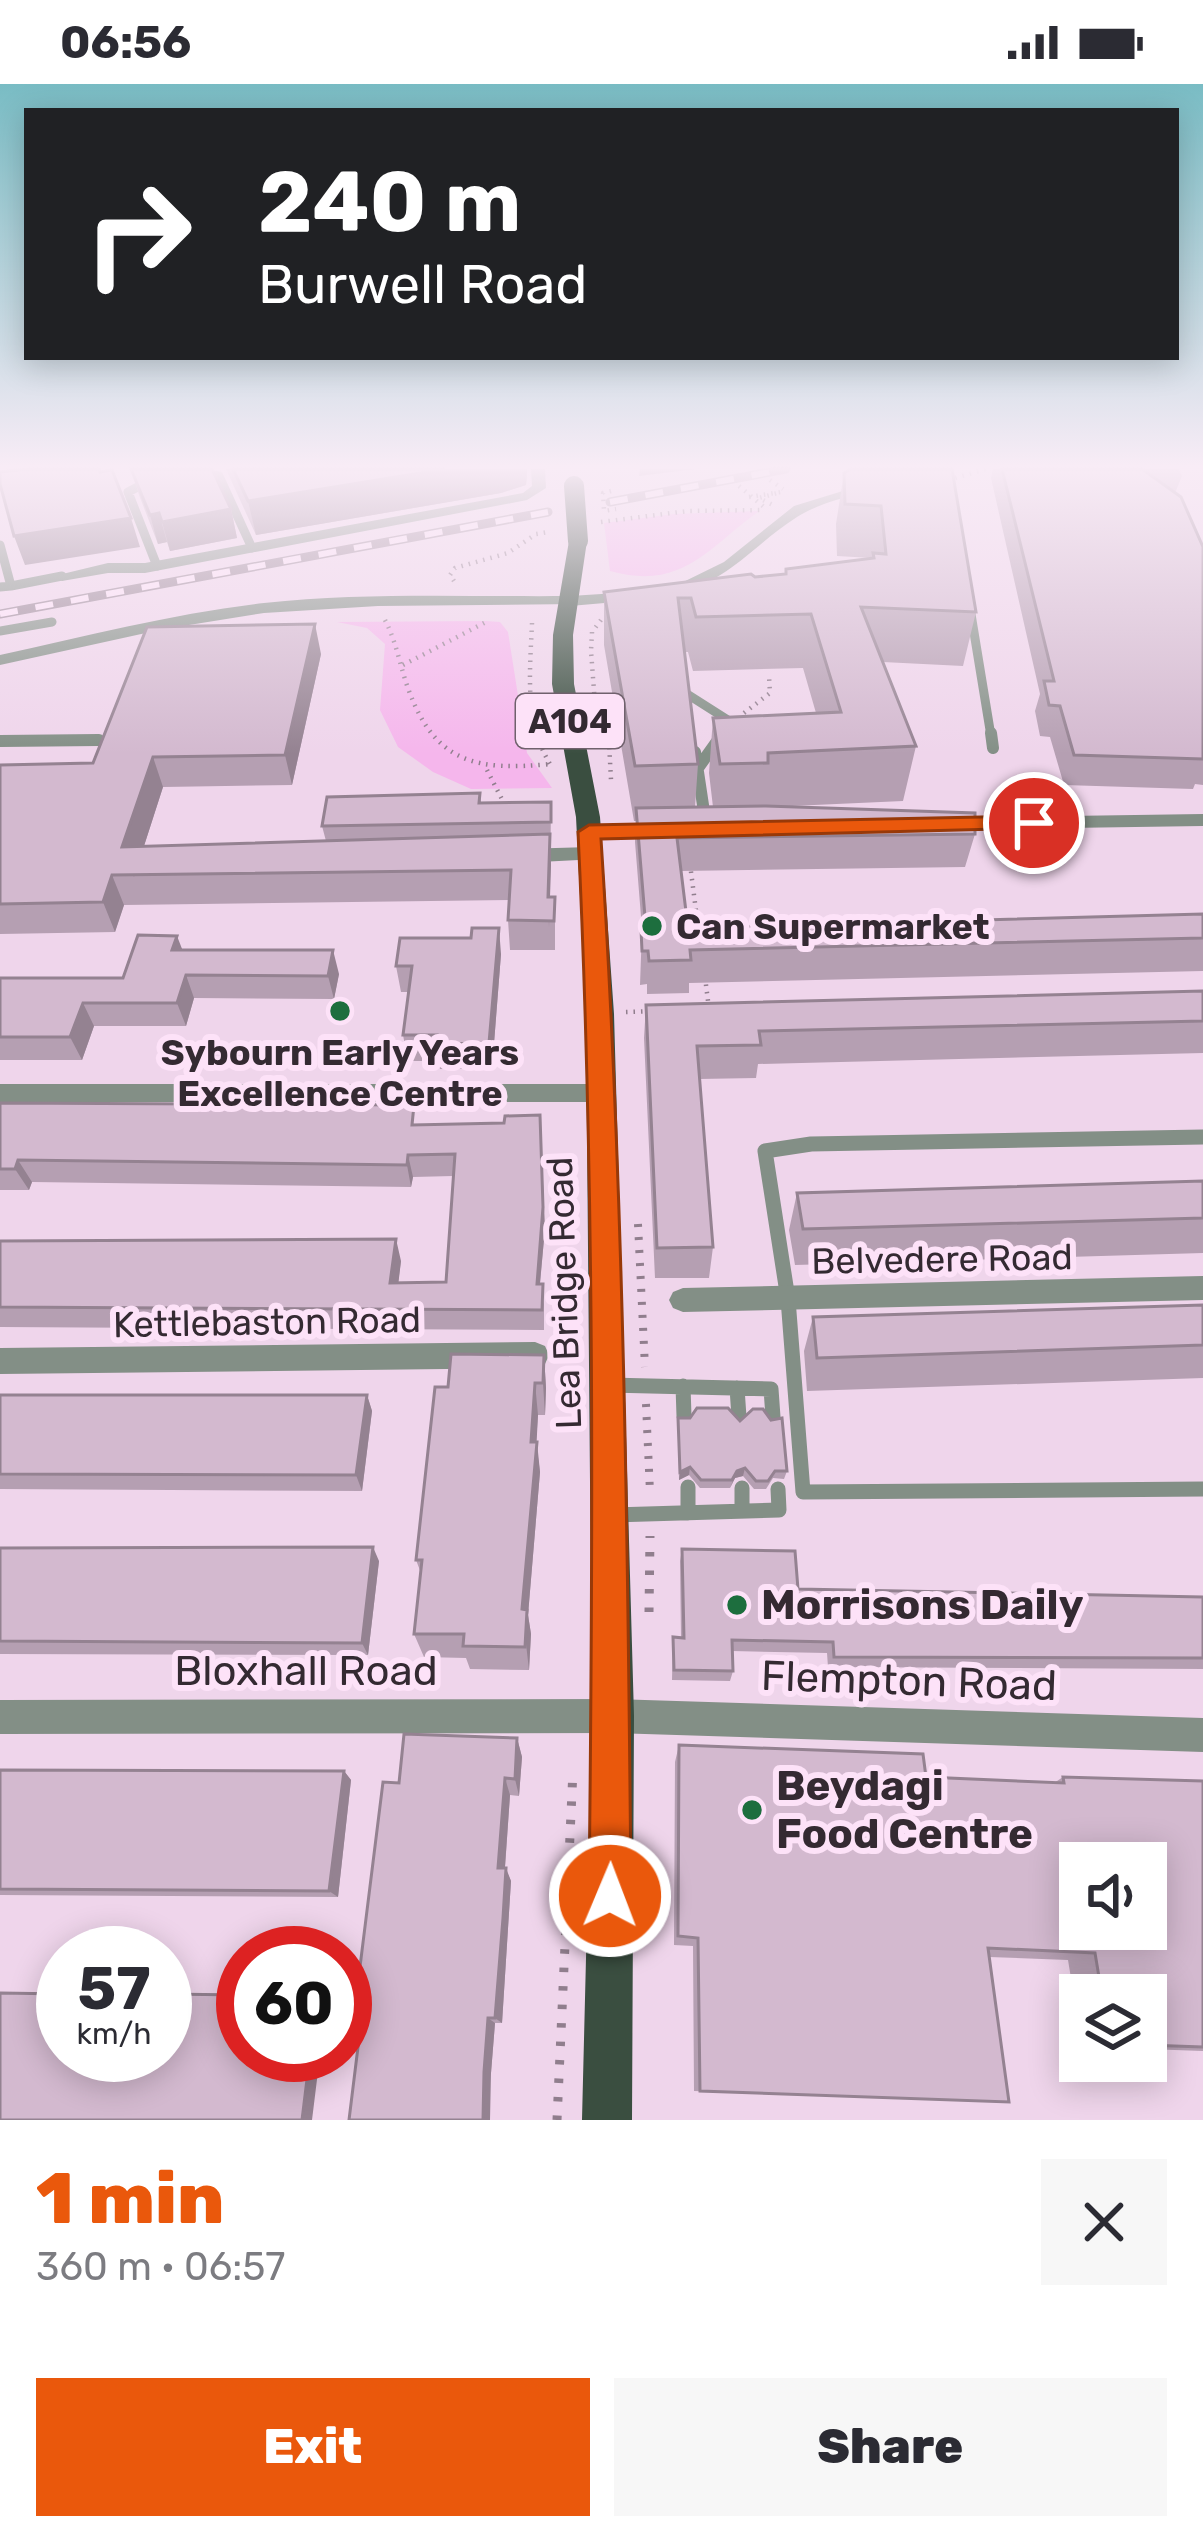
<!DOCTYPE html>
<html lang="en">
<head>
<meta charset="utf-8">
<style>
  body { margin:0; font-family:Rubik,sans-serif; background:#f7f7f7; color:#2b2b33; height:100vh; display:flex; flex-direction:column; font-size:45px; white-space:nowrap }
  * { box-sizing:border-box; margin:0 }
  p { font-size:39px; color:#7c7c81 }
  .icon { flex:none; width:66px; height:66px; fill:none; stroke:currentColor; stroke-width:2; stroke-linecap:round; stroke-linejoin:round }
  .map { position:relative; height:2036px; overflow:hidden }
  .sheet { display:flex; flex-direction:column; background:#fff; flex:1 }
  .sheet>* { flex:none }
  .guide { position:absolute; left:24px; top:24px; width:1155px; height:252px; border-radius:0px; box-shadow:0 6px 30px #0003; background:#202124; color:#fff; overflow:hidden }
  .buttons { position:absolute; left:1059px; top:1758px; display:grid; gap:24px }
  .buttons a { display:grid; place-items:center; width:108px; height:108px; border-radius:0px; background:#fff; box-shadow:0 6px 30px #0003; font-size:60px }
  .speed { position:absolute; left:36px; top:1842px; display:flex; gap:24px; font-size:60px; font-weight:700; text-align:center }
  .speed>* { display:grid; place-content:center; width:156px; height:156px; border-radius:50%; background:#fff; box-shadow:0 6px 30px #0003; line-height:1 }
  .speed small { font-size:30px; font-weight:400 }
  .speed .limit { border:18px solid #d22; background:#fff; color:#111 }
  .pin { position:absolute; display:grid; place-items:center; width:102px; height:102px; color:#fff; margin:-51px; border:6px solid #fff; border-radius:50%; box-shadow:0 3px 12px #0007 }
  .me { position:absolute; width:132px; margin:-66px; rotate:1deg; stroke-linejoin:round; filter:drop-shadow(0 0 9px #0008) }
  .turn { display:flex; align-items:center; gap:42px; height:252px; padding:0 36px; font-size:54px }
  .turn .icon { width:156px; height:156px; stroke-width:2.5 }
  .turn b { display:block; font-size:84px; line-height:102px }
  .round { display:grid; place-items:center; flex:none; width:126px; height:126px; border-radius:0px; background:#f7f7f7 }
  .headline { display:flex; align-items:center; justify-content:space-between; height:204px; padding:0 36px }
  h1 { font-size:72px; font-weight:800; line-height:90px; color:#ea580c }
  .primary-button { display:flex; gap:24px; margin-top:auto; padding:24px 36px }
  .primary-button a { flex:1; height:138px; border-radius:0px; background:#ea580c; color:#fff; font-size:48px; font-weight:800; line-height:138px; text-align:center }
  .primary-button a+a { background:#f7f7f7; color:#2b2b33 }
  .status { display:flex; justify-content:space-between; align-items:center; height:84px; padding:0 60px; background:#fff; direction:ltr }
  .status svg { height:33px; fill:currentColor }
  .map>svg:first-child { display:block }
  .green { fill:#f5b6ec }
  .lines { fill:none; stroke-linecap:round; stroke-linejoin:round }
  .path-far2 { stroke:#907e8d; stroke-width:4.5; stroke-dasharray:1.5 6; stroke-linecap:butt }
  .path-far1 { stroke:#907e8d; stroke-width:8; stroke-dasharray:3 10; stroke-linecap:butt }
  .path { stroke:#907e8d; stroke-width:9; stroke-dasharray:4.5 14; stroke-linecap:butt }
  .service-far2 { stroke:#838f86; stroke-width:9 }
  .service-far1 { stroke:#838f86; stroke-width:12 }
  .service { stroke:#838f86; stroke-width:15 }
  .minor { fill:#838f86; fill-rule:evenodd }
  .tertiary { fill:#838f86; fill-rule:evenodd }
  .primary { fill:#3a4e40; fill-rule:evenodd }
  .rail-casing { stroke:#998696; stroke-width:9 }
  .rail { stroke:#fde2f8; stroke-width:6; stroke-dasharray:18; stroke-linecap:butt }
  .primary-bridge { stroke:#3a4e40; stroke-width:20 }
  .wall { fill:#b59fb2; fill-rule:evenodd }
  .shaded-wall { fill:#948291 }
  .building { fill:#d3b9cf; stroke:#948291; stroke-width:3; fill-rule:evenodd }
  .route { fill:#ea580c; stroke:#983908; stroke-width:3 }
  .poi-dot { fill:#1d6e3e; stroke:#fde2f8; stroke-width:4.5 }
  .labels { text-anchor:middle; dominant-baseline:central; stroke-width:12; stroke-linejoin:round; paint-order:stroke }
  .shield { fill:#fde2f8; stroke:#70616d; stroke-width:3 }
  .shield-label { font-size:33px; font-weight:bold; fill:#342a32 }
  .poi-label { font-size:36px; font-weight:bold; fill:#342a32; stroke:#fde2f8; text-anchor:start }
  .street-label { font-size:36px; fill:#342a32; stroke:#fde2f8 }
  .near-poi-label { font-size:42px; font-weight:bold; fill:#342a32; stroke:#fde2f8; text-anchor:start }
  .near-street-label { font-size:42px; fill:#342a32; stroke:#fde2f8 }
</style>
</head>
<body>
<div class="status"><b>06:56</b><svg viewBox="0 0 49 12"><path d="M0 12V9h3v3zM5 12V6h3v6zM10 12V3h3v9zM15 12V0h3v12zM26 1h20v11H26zM47 4h2v5h-2z"/></svg></div>
<div class="map">
<svg width="1203" height="2036" viewBox="0 0 1203 2036">
  <rect width="100%" height="100%" fill="#efd5eb"/>
  <path class="green" d="M 759,427 C 707,465 682,507 610,487 L 604,439 L 674,430 Z
    M 486,537 L 500,538 L 508,548 L 527,669 L 552,704 L 471,705 L 433,688 L 398,663 L 380,626 L 385,560 L 367,544 L 337,538 Z"/>
  <g class="lines">
    <path class="path-far2" d="M 770,396 L 783,405
      M 948,396 L 986,385
      M 739,402 L 764,423
      M 611,407 L 603,409 L 604,427 L 616,425
      M 749,413 L 781,408 L 759,414 L 775,422
      M 601,438 L 688,427 L 764,426
      M 454,497 L 450,491 L 455,484 L 508,469 L 536,450 L 548,448
      M 385,536 C 397,559 400,583 409,607 C 436,680 478,687 550,680
      M 601,536 L 592,548 L 591,567 L 595,620 L 608,639 L 611,696
      M 532,539 C 530,588 524,637 550,680
      M 403,581 L 486,538
      M 744,629 L 770,609 L 769,592
      M 487,686 L 507,725
      M 690,780 L 699,850
      M 705,893 L 709,925
      M 626,928 L 653,927"/>
    <path class="path-far1" d="M 638,1140 L 645,1283
      M 646,1320 L 650,1408"/>
    <path class="path" d="M 649,1528 L 650,1452
      M 557,2036 L 573,1686"/>
    <path class="service-far2" d="M 197,388 L 219,392 L 252,464
      M 151,396 L 128,408 L 157,482
      M 0,461 L 11,502 L 0,503
      M 11,502 L 62,492
      M 970,524 L 991,652
      M 0,547 L 52,538
      M 687,610 L 731,638 L 721,652"/>
    <path class="service-far1" d="M 991,649 L 993,664
      M 0,657 L 99,656
      M 695,668 L 706,741
      M 698,684 L 723,649"/>
    <path class="service" d="M 1203,1053 L 811,1060 L 765,1067 L 788,1215 L 803,1408 L 1203,1405
      M 609,1301 L 771,1305 L 773,1333
      M 683,1302 L 684,1332
      M 737,1304 L 739,1333
      M 688,1403 L 688,1429
      M 742,1404 L 742,1427
      M 613,1431 L 779,1426 L 778,1405"/>
    <path class="minor" d="M 531,385 L 545,385 L 546,404 L 527,416 L 145,489 L 108,489 L 62,497 L 54,492 L 108,479 L 145,479 L 523,409 L 532,402 Z
      M 872,398 L 877,399 L 877,405 C 850,412 821,418 797,433 C 753,461 733,494 679,509 L 671,504 L 724,478 L 794,422 Z
      M 633,508 L 639,510 L 639,516 L 570,522 L 562,517 L 570,512 Z
      M 1203,730 L 1203,742 L 941,746 L 931,740 L 941,734 Z
      M 667,741 L 677,747 L 674,751 L 589,754 L 579,748 L 589,742 Z
      M 591,763 L 601,770 L 598,775 L 520,779 L 510,772 L 520,765 Z
      M 0,1000 L 601,1000 L 609,1002 L 613,1009 L 609,1016 L 601,1018 L 0,1018 Z
      M 1203,1192 L 1203,1216 L 683,1228 L 673,1224 L 669,1216 L 673,1208 L 683,1204 Z
      M 535,1258 L 545,1262 L 549,1271 L 545,1280 L 535,1284 L 0,1290 L 0,1264 Z
      M 613,1615 L 1203,1634 L 1203,1668 L 613,1649 L 0,1650 L 0,1616 Z"/>
    <path class="tertiary" d="M 570,512 L 576,514 L 576,520 L 378,522 L 264,529 L 164,545 L 0,581 L 0,571 C 87,552 175,529 264,519 C 365,508 468,513 570,512 Z"/>
    <path class="primary" d="M 578,451 L 587,457 L 573,551 L 574,600 L 600,733 L 614,930 L 634,1632 L 632,2036 L 582,2036 L 592,1632 L 586,930 L 576,733 L 552,600 L 553,551 L 569,457 Z"/>
    <g class="rail-casing">
      <path id="rail" d="M 610,418 L 786,385
        M 0,530 L 548,428"/>
    </g>
    <use href="#rail" class="rail"/>
    <path class="primary-bridge" d="M 574,402 L 578,457"/>
  </g>
  <path class="wall" d="M 131,385 L 231,425 L 237,454 L 170,467 L 167,458 L 158,460 L 139,411 Z
    M 226,385 L 527,385 L 527,394 L 526,401 L 501,409 L 256,451 Z
    M 851,385 L 976,528 L 963,582 L 883,578 L 916,662 L 903,717 L 792,722 L 975,750 L 965,783 L 681,787 L 688,844 L 1203,830 L 1203,887 L 689,899 L 689,909 L 647,910 L 647,900 L 640,901 L 642,845 L 635,758 L 636,737 L 634,737 L 604,561 L 604,508 L 786,490 L 872,474 L 837,472 L 836,440 L 844,389 ZM 685,568 L 688,568 L 693,587 L 803,584 L 816,629 L 713,634 L 709,689 L 713,723 L 695,723 L 698,680 Z
    M 993,385 L 1179,385 L 1182,392 L 1175,409 L 1203,463 L 1203,701 L 1195,700 L 1193,705 L 1064,701 L 1050,653 L 1040,652 L 1035,627 L 1040,610 L 991,394 Z
    M 321,570 L 292,701 L 163,703 L 144,762 L 326,757 L 322,742 L 480,709 L 481,719 L 551,718 L 550,813 L 555,813 L 555,866 L 510,866 L 508,836 L 509,816 L 124,821 L 115,848 L 0,850 L 0,681 L 93,679 Z
    M 182,866 L 339,890 L 334,915 L 194,914 L 186,942 L 94,942 L 82,976 L 0,976 L 0,894 L 123,894 Z
    M 501,870 L 492,985 L 440,985 L 439,977 L 408,977 L 403,951 L 408,908 L 401,908 L 396,882 Z
    M 1203,907 L 1203,969 L 758,980 L 756,994 L 699,995 L 713,1163 L 709,1194 L 655,1194 L 644,954 L 646,921 Z
    M 0,1019 L 418,1041 L 545,1144 L 540,1200 L 544,1220 L 544,1246 L 0,1243 L 0,1157 L 401,1177 L 398,1199 L 446,1198 L 453,1092 L 413,1093 L 411,1103 L 32,1098 L 29,1106 L 0,1106 Z
    M 1203,1097 L 1203,1169 L 795,1181 L 789,1146 L 797,1109 Z
    M 1203,1221 L 1203,1294 L 807,1307 L 804,1267 L 813,1233 Z
    M 544,1271 L 546,1304 L 545,1331 L 538,1331 L 536,1358 L 540,1388 L 528,1531 L 531,1550 L 529,1586 L 470,1585 L 466,1574 L 424,1573 L 414,1550 L 421,1489 L 416,1476 Z
    M 0,1311 L 367,1311 L 372,1327 L 362,1407 L 0,1405 Z
    M 678,1334 L 787,1387 L 784,1395 L 773,1394 L 766,1405 L 754,1405 L 743,1392 L 735,1394 L 730,1404 L 700,1404 L 689,1391 L 679,1396 Z
    M 0,1464 L 379,1477 L 368,1571 L 0,1570 Z
    M 682,1465 L 798,1505 L 1203,1513 L 1203,1585 L 828,1583 L 827,1569 L 732,1567 L 733,1587 L 730,1597 L 672,1596 L 673,1553 L 681,1553 L 680,1477 Z
    M 517,1654 L 522,1673 L 519,1712 L 510,1711 L 505,1784 L 511,1797 L 502,1939 L 495,1939 L 491,1989 L 350,1963 L 399,1699 Z
    M 679,1661 L 926,1693 L 1054,1699 L 1063,1693 L 1203,1697 L 1203,1967 L 1146,1965 L 1146,1911 L 1080,1911 L 1080,1949 L 1068,1876 L 989,1873 L 1009,2018 L 694,2007 L 693,1862 L 674,1861 L 675,1678 Z
    M 0,1686 L 344,1687 L 351,1696 L 338,1813 L 0,1811 Z"/>
  <path class="shaded-wall" d="M 445,385 L 527,385 L 526,401 L 501,409 L 256,451 L 248,417 Z
    M 640,385 L 696,385 L 639,392 Z
    M 231,425 L 237,454 L 170,467 L 162,438 Z
    M 159,429 L 167,458 L 158,460 L 150,431 Z
    M 131,434 L 140,463 L 25,481 L 14,452 Z
    M 315,540 L 321,570 L 292,701 L 285,671 Z
    M 153,673 L 163,703 L 134,793 L 122,763 Z
    M 550,750 L 551,781 L 549,843 L 548,813 Z
    M 112,791 L 124,821 L 115,848 L 103,818 Z
    M 499,844 L 501,870 L 492,985 L 489,959 Z
    M 177,852 L 186,875 L 172,866 Z
    M 333,866 L 339,890 L 334,915 L 328,892 Z
    M 186,891 L 194,914 L 186,942 L 177,919 Z
    M 83,919 L 94,942 L 82,976 L 70,953 Z
    M 540,1031 L 545,1144 L 538,1220 L 537,1200 Z
    M 408,1071 L 413,1093 L 411,1103 L 407,1081 Z
    M 18,1076 L 32,1098 L 29,1106 L 15,1085 Z
    M 396,1155 L 401,1177 L 396,1219 L 390,1199 Z
    M 544,1271 L 546,1304 L 545,1331 L 543,1299 Z
    M 535,1299 L 538,1331 L 535,1388 L 537,1358 L 540,1388 L 528,1531 L 531,1550 L 529,1586 L 522,1525 Z
    M 367,1311 L 372,1327 L 362,1407 L 356,1391 Z
    M 690,1383 L 689,1391 L 679,1396 L 680,1388 Z
    M 745,1384 L 743,1392 L 735,1394 L 730,1404 L 737,1387 Z
    M 373,1463 L 379,1477 L 368,1571 L 362,1559 Z
    M 517,1654 L 522,1673 L 519,1712 L 515,1695 Z
    M 344,1687 L 351,1696 L 338,1813 L 329,1807 Z
    M 505,1694 L 510,1711 L 504,1796 L 498,1784 Z
    M 506,1784 L 511,1797 L 502,1939 L 495,1934 Z
    M 488,1934 L 495,1939 L 491,1989 L 490,2036 L 483,2036 L 484,1988 Z
    M 310,1971 L 320,1971 L 312,2036 L 302,2036 Z"/>
  <path class="building" d="M 28,385 L 99,385 L 100,388 L 112,386 L 131,434 L 14,452 L 0,400 L 0,388 Z
    M 131,385 L 212,385 L 231,425 L 162,438 L 159,429 L 150,431 Z
    M 233,385 L 445,385 L 248,417 Z
    M 851,385 L 952,385 L 976,528 L 861,523 L 916,662 L 768,669 L 768,679 L 720,680 L 713,634 L 841,628 L 811,530 L 696,533 L 691,514 L 678,514 L 698,680 L 635,682 L 604,508 L 751,490 L 755,493 L 786,490 L 786,485 L 874,474 L 873,469 L 886,470 L 881,422 L 845,420 L 844,389 Z
    M 1002,385 L 1142,385 L 1181,413 L 1203,463 L 1203,675 L 1074,671 L 1060,622 L 1049,621 L 1044,597 L 1054,597 Z
    M 315,540 L 285,671 L 153,673 L 122,763 L 550,750 L 548,813 L 555,813 L 554,837 L 508,836 L 511,786 L 112,791 L 103,818 L 0,820 L 0,681 L 93,679 L 147,543 Z
    M 480,709 L 479,719 L 551,718 L 551,738 L 322,742 L 327,713 Z
    M 766,722 L 975,729 L 975,750 L 677,754 L 688,844 L 1203,830 L 1203,854 L 690,866 L 691,876 L 649,877 L 648,867 L 642,867 L 641,845 L 646,845 L 636,724 Z
    M 472,844 L 499,844 L 489,959 L 436,960 L 437,951 L 403,951 L 412,882 L 396,882 L 400,854 L 471,854 Z
    M 138,851 L 177,852 L 172,866 L 333,866 L 328,892 L 186,891 L 177,919 L 83,919 L 70,953 L 0,953 L 0,894 L 123,894 Z
    M 1203,907 L 1203,937 L 759,947 L 761,961 L 697,962 L 713,1163 L 657,1164 L 646,921 Z
    M 0,1019 L 414,1021 L 412,1041 L 504,1039 L 505,1032 L 540,1031 L 543,1123 L 537,1200 L 543,1200 L 542,1226 L 0,1223 L 0,1157 L 396,1155 L 390,1199 L 446,1198 L 455,1070 L 408,1071 L 407,1081 L 18,1076 L 15,1085 L 0,1085 Z
    M 1203,1097 L 1203,1134 L 803,1145 L 797,1109 Z
    M 1203,1221 L 1203,1261 L 817,1274 L 813,1233 Z
    M 451,1270 L 544,1271 L 543,1299 L 535,1299 L 531,1358 L 537,1358 L 522,1525 L 527,1526 L 525,1563 L 463,1562 L 464,1550 L 414,1550 L 422,1476 L 416,1476 L 435,1303 L 448,1303 Z
    M 0,1311 L 367,1311 L 356,1391 L 0,1390 Z
    M 697,1324 L 728,1324 L 740,1337 L 753,1325 L 763,1325 L 771,1336 L 782,1334 L 787,1387 L 775,1387 L 768,1397 L 756,1397 L 745,1384 L 737,1387 L 732,1396 L 701,1396 L 690,1383 L 680,1388 L 678,1334 L 690,1334 Z
    M 373,1463 L 362,1559 L 0,1557 L 0,1464 Z
    M 682,1465 L 795,1467 L 798,1505 L 1203,1513 L 1203,1574 L 834,1573 L 833,1558 L 732,1556 L 733,1587 L 674,1586 L 673,1553 L 684,1554 Z
    M 404,1650 L 517,1654 L 515,1695 L 505,1694 L 498,1784 L 506,1784 L 503,1834 L 495,1934 L 488,1934 L 484,1988 L 483,2036 L 349,2036 L 358,1963 L 350,1963 L 383,1698 L 399,1699 Z
    M 679,1661 L 923,1670 L 926,1693 L 1064,1699 L 1063,1693 L 1203,1697 L 1203,1963 L 1146,1961 L 1146,1911 L 1102,1911 L 1095,1869 L 988,1864 L 1009,2018 L 700,2007 L 698,1854 L 678,1852 ZM 1080,1779 L 1146,1779 L 1146,1845 L 1080,1845 Z
    M 0,1686 L 344,1687 L 329,1807 L 0,1805 Z
    M 0,1909 L 63,1910 L 63,1971 L 165,1971 L 165,1910 L 243,1911 L 243,1971 L 310,1971 L 302,2036 L 0,2036 Z"/>
  <linearGradient id="sky" x2="0" y2="1"><stop stop-color="#79bcc4"/><stop offset="0.57" stop-color="#f8ecf6"/><stop offset="1" stop-color="#f8ecf6" stop-opacity="0"/></linearGradient>
  <rect width="1203" height="670" fill="url(#sky)"/>
  <path class="route" d="M 1034,732 L 1045,739 L 1042,744 L 601,755 C 624,1107 628,1459 631,1812 L 625,1826 L 610,1833 L 595,1826 L 589,1812 C 593,1457 595,1102 578,748 L 589,741 Z"/>
  <g class="poi-dot">
    <circle cx="652" cy="842" r="12"/>
    <circle cx="340" cy="927" r="12"/>
    <circle cx="737" cy="1521" r="12"/>
    <circle cx="752" cy="1726" r="12"/>
  </g>
  <g class="labels">
    <rect class="shield" x="516" y="610" width="108" height="54" rx="9"/>
    <g class="shield-label">
      <text x="570" y="637">A104</text>
    </g>
    <g class="poi-label">
      <text x="676" y="842">Can Supermarket</text>
      <text x="340" y="968" text-anchor="middle">Sybourn Early Years<tspan x="340" dy="41">Excellence Centre</tspan></text>
    </g>
    <g class="street-label">
      <text transform="translate(942 1175) rotate(-1)">Belvedere Road</text>
      <text transform="translate(564 1209) rotate(-92)">Lea Bridge Road</text>
      <text transform="translate(267 1238) rotate(-1)">Kettlebaston Road</text>
    </g>
    <g class="near-poi-label">
      <text x="761" y="1521">Morrisons Daily</text>
      <text x="776" y="1702">Beydagi<tspan x="776" dy="48">Food Centre</tspan></text>
    </g>
    <g class="near-street-label">
      <text x="306" y="1587">Bloxhall Road</text>
      <text transform="translate(909 1597) rotate(2)">Flempton Road</text>
    </g>
  </g>
</svg>
<div class="buttons">
<a><svg class="icon" aria-label="sound" viewBox="0 0 24 24"><path d="M4 9h4l5-4v14l-5-4H4zM17 9q2 3 0 6"/></svg></a>
<a><svg class="icon" aria-label="layers" viewBox="0 0 24 24"><path d="M12 4l9 5-9 5-9-5zM3 14l9 5 9-5"/></svg></a>
</div>
<div class="speed"><div>57<small>km/h</small></div><div class="limit">60</div></div>
<div class="pin" style="left:1034px;top:739px;background:#d93025"><svg class="icon" aria-label="arrive" viewBox="0 0 24 24"><path d="M6 21V4h12l-3 4 3 4H6"/></svg></div>
<svg class="me" style="left:610px;top:1812px" viewBox="-20 -20 40 40"><circle r="17" fill="#ea580c" stroke="#fff" stroke-width="3"/><path d="M0-11L8 9 0 5-8 9z" fill="#fff"/></svg>
<div class="guide">
<div class="turn"><svg class="icon" aria-label="right" viewBox="0 0 24 24"><path d="M7 20v-9h11M14 6l5 5-5 5"/></svg><div><b>240 m</b>Burwell Road</div></div>
</div>
</div>
<section class="sheet">
<div class="headline"><div><h1>1 min</h1><p>360 m · 06:57</p></div><a class="round"><svg class="icon" aria-label="close" viewBox="0 0 24 24"><path d="M6 6l12 12M18 6L6 18"/></svg></a></div>
<div class="primary-button"><a>Exit</a><a>Share</a></div>
</section>
</body>
</html>
